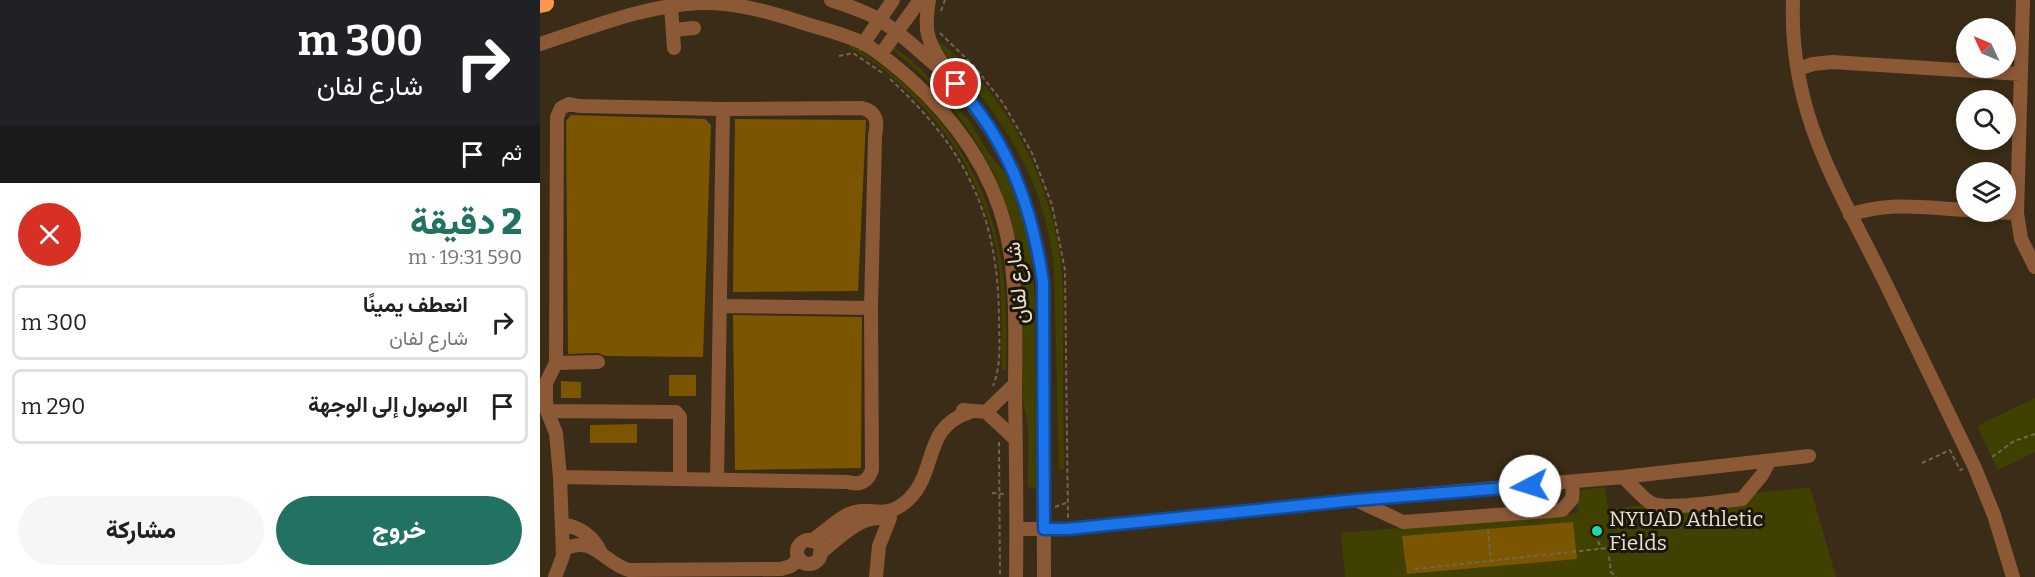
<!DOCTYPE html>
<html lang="ar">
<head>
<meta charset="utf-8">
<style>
  body { margin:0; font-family:Bitter,Vazirmatn,serif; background:#f6f6f6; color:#202124; direction:rtl; height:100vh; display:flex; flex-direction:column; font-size:22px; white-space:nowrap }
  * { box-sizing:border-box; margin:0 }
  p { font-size:20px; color:#757577 }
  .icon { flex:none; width:33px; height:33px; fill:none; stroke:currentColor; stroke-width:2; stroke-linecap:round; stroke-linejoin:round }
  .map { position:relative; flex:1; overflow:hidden; direction:ltr }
  .side { display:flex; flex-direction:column; background:#fff; width:540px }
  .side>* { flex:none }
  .hud { background:#202124; color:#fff; overflow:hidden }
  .needle { width:39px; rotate:314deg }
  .fabs { position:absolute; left:1416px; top:18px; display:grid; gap:12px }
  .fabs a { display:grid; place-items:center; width:60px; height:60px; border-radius:50%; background:#fff; box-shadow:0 3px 9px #0003; font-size:30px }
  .pin { position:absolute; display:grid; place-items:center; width:51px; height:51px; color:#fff; margin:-26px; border:3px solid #fff; border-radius:50%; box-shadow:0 2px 6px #0007 }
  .me { position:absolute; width:66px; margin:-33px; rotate:265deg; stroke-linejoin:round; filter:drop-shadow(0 0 4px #0008) }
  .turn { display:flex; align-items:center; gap:21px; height:126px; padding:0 18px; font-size:27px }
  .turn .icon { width:78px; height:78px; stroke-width:2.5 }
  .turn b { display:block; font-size:42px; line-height:51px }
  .then { display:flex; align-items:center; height:57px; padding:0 18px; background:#0003; gap:12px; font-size:22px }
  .round { display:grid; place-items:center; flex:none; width:63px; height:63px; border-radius:32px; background:#f6f6f6 }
  .head { display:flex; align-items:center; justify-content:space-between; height:102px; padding:0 18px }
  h1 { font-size:36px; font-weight:800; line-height:45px; color:#217263 }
  .cta { display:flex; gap:12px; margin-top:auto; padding:12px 18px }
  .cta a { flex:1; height:69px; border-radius:36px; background:#217263; color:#fff; font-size:24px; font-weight:800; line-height:69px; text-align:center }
  .cta a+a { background:#f6f6f6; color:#202124 }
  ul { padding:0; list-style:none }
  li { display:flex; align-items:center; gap:18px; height:75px; margin:0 12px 9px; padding:0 6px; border:3px solid #e0e0e0; border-radius:9px }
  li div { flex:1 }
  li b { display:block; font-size:22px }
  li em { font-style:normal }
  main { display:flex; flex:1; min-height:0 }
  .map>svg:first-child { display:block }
  .green { fill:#404100 }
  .building { fill:#7c5500 }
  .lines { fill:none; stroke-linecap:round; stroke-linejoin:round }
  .path { stroke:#726652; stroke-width:2; stroke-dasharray:4.5 3; stroke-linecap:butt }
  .minor { stroke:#8c5936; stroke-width:14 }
  .highway { stroke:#fc974e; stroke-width:18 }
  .route-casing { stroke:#114b97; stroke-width:15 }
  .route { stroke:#1a73e8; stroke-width:10 }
  .poi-dot { fill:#23d5af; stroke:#1c160c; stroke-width:2 }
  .labels { text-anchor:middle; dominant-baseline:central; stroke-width:6; stroke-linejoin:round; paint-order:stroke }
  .street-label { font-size:21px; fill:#e8dfd1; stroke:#1c160c }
  .poi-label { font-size:21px; fill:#e8dfd1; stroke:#1c160c; text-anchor:start }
</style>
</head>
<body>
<main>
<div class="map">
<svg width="1495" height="577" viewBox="0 0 1495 577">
  <rect width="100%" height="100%" fill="#3a2c16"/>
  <path class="green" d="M 396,39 C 469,95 513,183 522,273 C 524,296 523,319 523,341 C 523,384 523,426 524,469 L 519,469 L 514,266 C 505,199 485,155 445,101 C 435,87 422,76 411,62 C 406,55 401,46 396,39 Z
    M 311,45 C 390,92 447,168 461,260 C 467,296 466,333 466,370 L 462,370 C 461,330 463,291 457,252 C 455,238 450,225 446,212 C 425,151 393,112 344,70 C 333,61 321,55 309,47 Z
    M 353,47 L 372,61 L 401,88 L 429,121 L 450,155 L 467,175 L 483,219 L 491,256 L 495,301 L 496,488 L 488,487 C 488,468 489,448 488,428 C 488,419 484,410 483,401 C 480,362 484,322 482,283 C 476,189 427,109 354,51 Z
    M 1495,398 L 1495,452 L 1458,470 L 1437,426 Z
    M 1065,487 L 1068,509 L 1270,487 L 1296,577 L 805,577 L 801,533 L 1038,513 L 1037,491 Z"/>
  <path class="building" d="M 31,115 L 165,119 L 171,125 L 163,357 L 65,356 L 58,353 L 28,354 L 26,121 Z
    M 195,119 L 326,120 L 318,291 L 193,292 Z
    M 193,315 L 322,317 L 321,468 L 195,470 Z
    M 129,375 L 156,375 L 156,396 L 129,396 Z
    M 21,381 L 41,382 L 41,398 L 21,398 Z
    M 97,424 L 97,443 L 50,443 L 50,425 Z
    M 1033,522 L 1037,559 L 867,574 L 862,536 Z"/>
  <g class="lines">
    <path class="path" d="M 401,11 L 405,0
      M 400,33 L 434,66 L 463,103 L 492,153 L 512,205 L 525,270 L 528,518
      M 299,56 L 313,53 L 344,74
      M 350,79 C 426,149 458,214 459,318 C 459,342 462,363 453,386
      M 459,442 L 460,577
      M 1452,457 L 1474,441 L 1495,434
      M 1382,463 L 1410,450 L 1420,470 L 1423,469
      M 452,493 L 465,494
      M 515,507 L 526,503
      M 948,529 L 951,562
      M 1058,541 L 1061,549
      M 875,569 L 1068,548 L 1071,572 L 1076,577"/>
    <path class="minor" d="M 291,0 C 303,4 315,8 326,13 C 347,22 364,38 382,53 C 456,115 489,187 503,282 L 504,577
      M 389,0 C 384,30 386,39 403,65
      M 1253,0 C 1249,113 1297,185 1345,282 C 1375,343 1404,405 1434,466 L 1454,515 L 1473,577
      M 1483,0 L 1477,213 L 1481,239 L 1495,267
      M 131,6 L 134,48
      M 134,30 L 154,28
      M 0,44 C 53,27 106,5 161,3 C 193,2 226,11 257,21 C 278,28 302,33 323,43 C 339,52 353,64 367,76 C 414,118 451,168 466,230 C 478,282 475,338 475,391 C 476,453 477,515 476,577
      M 323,44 L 353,0
      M 341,54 L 380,0
      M 1258,69 L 1273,64 L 1292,62 L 1481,74
      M 29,104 L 39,106 L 183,109 L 321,108 C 337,111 338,122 335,136 L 331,308 L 332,469 C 329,481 320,486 308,482 L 20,477 L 16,433 L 7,411 L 6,399 L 6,383 L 16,363 L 17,117 L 21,108 Z
      M 1445,212 L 1477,213
      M 1310,215 C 1348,201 1387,208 1426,210
      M 180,306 L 331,308
      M 16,363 L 58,362
      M 423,410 L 446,412 L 475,384
      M 7,411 L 136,412 L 140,417 L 140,479
      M 446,412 L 476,440
      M 1083,477 C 1092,485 1101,497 1111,503 C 1127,511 1182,501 1202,499 L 1222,475 L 1229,462
      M 177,480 L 183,109
      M 818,501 L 863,522 L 1022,510 L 1032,499 L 1033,482
      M 22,524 C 39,527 52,535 60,551
      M 477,529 L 527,529 L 816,500 L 1083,477 L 1269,456
      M257 552a12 12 0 1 1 24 0a12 12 0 1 1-24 0Z
      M 271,541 C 284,533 297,519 309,514 C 330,504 344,523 369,499 C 398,471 382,427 430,412
      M 23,550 C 53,533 63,563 89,570 L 241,569 L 251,566 L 259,559
      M 280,553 C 297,540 318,517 340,518
      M 15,577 L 23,556 L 20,477
      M 336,577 L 339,546 L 350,518"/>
    <path class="highway" d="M 0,4 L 5,3"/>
  </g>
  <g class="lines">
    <g class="route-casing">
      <path id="route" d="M 416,84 C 468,141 492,206 503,282 L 504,529 L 527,529 L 816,500 L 990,486"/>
    </g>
    <use href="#route" class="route"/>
  </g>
  <circle class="poi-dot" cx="1057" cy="531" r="6"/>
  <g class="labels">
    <g class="street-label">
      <text transform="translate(477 283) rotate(-96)">شارع لفان</text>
    </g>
    <g class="poi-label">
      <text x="1069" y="519">NYUAD Athletic<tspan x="1069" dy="24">Fields</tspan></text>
    </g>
  </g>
</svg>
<div class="fabs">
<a><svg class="needle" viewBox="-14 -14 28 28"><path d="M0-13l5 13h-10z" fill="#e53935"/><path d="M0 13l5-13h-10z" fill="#757577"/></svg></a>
<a><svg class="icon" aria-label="search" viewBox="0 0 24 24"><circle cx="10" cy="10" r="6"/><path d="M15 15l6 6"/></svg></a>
<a><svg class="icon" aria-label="layers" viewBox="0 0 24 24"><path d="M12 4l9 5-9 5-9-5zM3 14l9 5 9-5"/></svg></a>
</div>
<div class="pin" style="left:416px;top:84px;background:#d93025"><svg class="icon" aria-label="arrive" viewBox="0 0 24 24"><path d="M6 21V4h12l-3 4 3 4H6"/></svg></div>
<svg class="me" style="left:990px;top:486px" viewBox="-20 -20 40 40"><circle r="19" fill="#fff"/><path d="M0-13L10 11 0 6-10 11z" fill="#1a73e8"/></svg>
</div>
<section class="side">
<div class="hud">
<div class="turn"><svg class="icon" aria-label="right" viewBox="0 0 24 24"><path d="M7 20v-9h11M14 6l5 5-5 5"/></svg><div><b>300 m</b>شارع لفان</div></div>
<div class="then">ثم<svg class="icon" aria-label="arrive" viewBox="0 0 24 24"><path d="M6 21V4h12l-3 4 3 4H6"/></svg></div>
</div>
<div class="head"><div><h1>2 دقيقة</h1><p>590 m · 19:31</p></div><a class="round" style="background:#d93025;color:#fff"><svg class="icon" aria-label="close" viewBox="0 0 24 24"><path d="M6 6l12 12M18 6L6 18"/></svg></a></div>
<ul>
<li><svg class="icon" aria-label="right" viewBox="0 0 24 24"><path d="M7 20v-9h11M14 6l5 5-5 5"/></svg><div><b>انعطف يمينًا</b><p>شارع لفان</p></div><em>300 m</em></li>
<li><svg class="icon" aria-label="arrive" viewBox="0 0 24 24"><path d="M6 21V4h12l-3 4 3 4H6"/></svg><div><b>الوصول إلى الوجهة</b></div><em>290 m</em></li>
</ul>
<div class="cta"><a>خروج</a><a>مشاركة</a></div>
</section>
</main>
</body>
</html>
